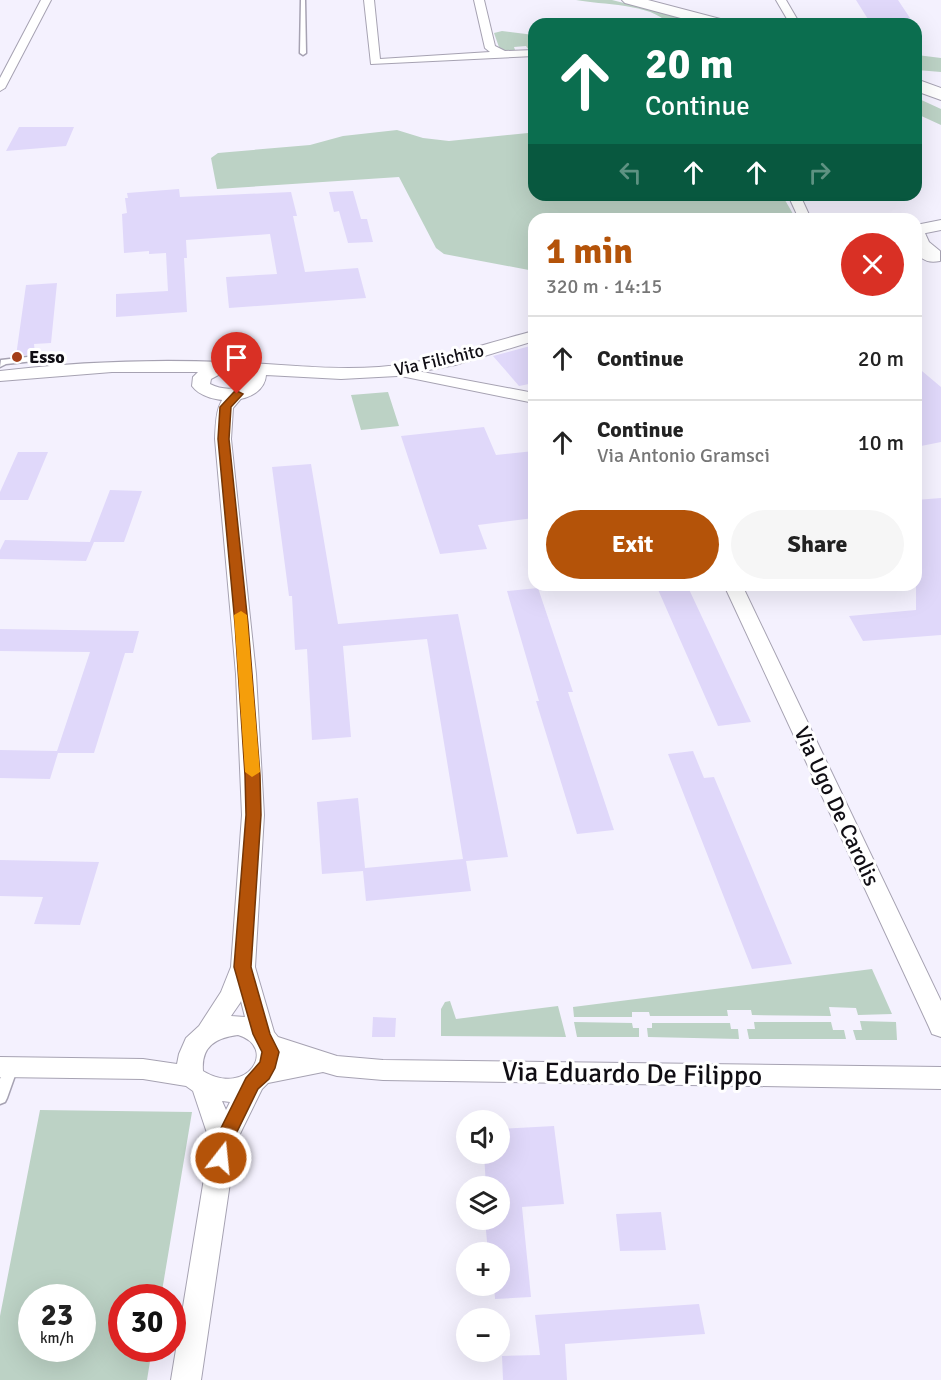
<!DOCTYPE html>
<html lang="en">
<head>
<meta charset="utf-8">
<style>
  body { margin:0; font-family:Signika,sans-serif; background:#f6f6f6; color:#222; height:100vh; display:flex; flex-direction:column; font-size:22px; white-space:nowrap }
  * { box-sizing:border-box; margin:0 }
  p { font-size:20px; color:#767676 }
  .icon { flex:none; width:33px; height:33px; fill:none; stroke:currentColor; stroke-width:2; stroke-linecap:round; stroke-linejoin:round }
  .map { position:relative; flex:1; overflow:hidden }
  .side { position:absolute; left:528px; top:213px; width:394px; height:378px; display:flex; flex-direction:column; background:#fff; border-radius:18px; box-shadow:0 6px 24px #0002 }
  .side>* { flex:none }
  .banner { position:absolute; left:528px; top:18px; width:394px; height:183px; border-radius:18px; box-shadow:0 6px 24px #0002; background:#0b6e4f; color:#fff; overflow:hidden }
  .buttons { position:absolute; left:456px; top:1110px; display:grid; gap:12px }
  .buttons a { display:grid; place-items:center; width:54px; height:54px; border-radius:50%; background:#fff; box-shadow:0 6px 24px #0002; font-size:30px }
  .speed { position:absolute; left:18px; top:1284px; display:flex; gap:12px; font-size:30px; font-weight:700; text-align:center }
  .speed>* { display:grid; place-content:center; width:78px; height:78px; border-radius:50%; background:#fff; box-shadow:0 6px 24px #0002; line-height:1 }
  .speed small { font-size:15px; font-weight:400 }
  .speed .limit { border:9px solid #d22; background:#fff; color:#111 }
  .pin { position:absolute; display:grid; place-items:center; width:51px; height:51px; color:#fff; margin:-62px -26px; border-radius:50% 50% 50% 0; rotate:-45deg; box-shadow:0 0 6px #0007 }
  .pin .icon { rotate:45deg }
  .me { position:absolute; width:66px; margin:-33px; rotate:16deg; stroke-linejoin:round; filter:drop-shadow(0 0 4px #0008) }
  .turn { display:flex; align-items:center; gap:21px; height:126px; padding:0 18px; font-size:27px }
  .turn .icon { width:78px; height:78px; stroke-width:2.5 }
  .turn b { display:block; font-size:42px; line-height:51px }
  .lanes { display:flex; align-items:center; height:57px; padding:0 18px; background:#0003; justify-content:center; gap:30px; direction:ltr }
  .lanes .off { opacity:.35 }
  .round { display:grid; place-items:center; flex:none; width:63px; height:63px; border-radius:32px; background:#f6f6f6 }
  .head { display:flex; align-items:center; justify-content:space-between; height:102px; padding:0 18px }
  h1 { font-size:36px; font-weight:700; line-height:45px; color:#b45309 }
  .button { display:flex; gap:12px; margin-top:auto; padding:12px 18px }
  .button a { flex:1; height:69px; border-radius:36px; background:#b45309; color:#fff; font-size:24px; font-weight:700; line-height:69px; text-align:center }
  .button a+a { background:#f6f6f6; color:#222 }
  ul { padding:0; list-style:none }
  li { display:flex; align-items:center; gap:18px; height:84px; padding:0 18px; border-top:2px solid #e0e0e0 }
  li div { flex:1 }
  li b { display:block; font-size:22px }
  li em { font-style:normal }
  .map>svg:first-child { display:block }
  .green { fill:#bcd2c5; fill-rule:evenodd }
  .building { fill:#e0d8fa }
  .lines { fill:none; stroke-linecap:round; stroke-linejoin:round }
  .service-casing { stroke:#a6a2b2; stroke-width:3 }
  .minor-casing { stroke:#a6a2b2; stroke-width:2 }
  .tertiary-casing { stroke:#a6a2b2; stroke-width:2 }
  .trunk-casing { stroke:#a6a2b2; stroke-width:2 }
  .service { fill:#fff; fill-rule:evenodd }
  .minor { fill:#fff; fill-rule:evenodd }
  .tertiary { fill:#fff; fill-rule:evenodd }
  .trunk { fill:#fff; fill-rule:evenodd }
  .route { fill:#b45309; stroke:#753606; stroke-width:1.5 }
  .slow { fill:#f59e0b }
  .poi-dot { fill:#a43e18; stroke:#fff; stroke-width:2 }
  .labels { text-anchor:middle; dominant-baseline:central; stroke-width:6; stroke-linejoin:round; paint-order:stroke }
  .far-poi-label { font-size:18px; font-weight:bold; fill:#100e14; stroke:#fff; text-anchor:start }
  .far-street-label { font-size:18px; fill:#100e14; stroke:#fff }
  .street-label { font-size:22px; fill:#100e14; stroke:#fff }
  .near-street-label { font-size:27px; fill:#100e14; stroke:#fff }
</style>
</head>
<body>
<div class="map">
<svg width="941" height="1380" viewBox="0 0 941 1380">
  <rect width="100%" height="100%" fill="#f4f1fe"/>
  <path class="green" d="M 576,0 L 612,0 L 707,24 L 669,24 C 651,3 601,5 576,0 Z
    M 502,31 L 534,35 L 534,53 L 531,53 L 526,46 L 514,47 L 516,53 L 500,50 L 494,33 Z
    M 917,55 L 941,58 L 941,72 L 917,70 Z
    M 917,98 L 941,109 L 941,125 L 917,114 Z
    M 397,130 L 423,138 L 449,141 L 528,133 L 529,138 L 534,140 L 534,195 L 782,195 L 796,219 L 534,219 L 534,271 L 444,254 L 436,248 L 399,177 L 217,189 L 211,158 L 218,153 L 310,145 L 343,136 Z
    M 388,392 L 399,426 L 361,430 L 351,395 Z
    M 872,969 L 892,1014 L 858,1015 L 856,1008 L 829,1007 L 831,1016 L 752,1015 L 751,1010 L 727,1010 L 728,1016 L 650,1016 L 649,1012 L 632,1012 L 632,1017 L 574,1017 L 573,1007 Z
    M 450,1001 L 456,1019 L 558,1006 L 566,1037 L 441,1036 L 441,1009 L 445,1002 Z
    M 860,1021 L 896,1022 L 897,1040 L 856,1040 L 853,1030 L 862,1030 Z
    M 574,1022 L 632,1023 L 633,1028 L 639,1028 L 639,1037 L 577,1037 Z
    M 754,1022 L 831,1022 L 833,1030 L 844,1030 L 846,1039 L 749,1039 L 747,1029 L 755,1029 Z
    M 652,1023 L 730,1023 L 731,1029 L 738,1029 L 739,1039 L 648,1037 L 647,1028 L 652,1028 Z
    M 40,1110 L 192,1112 L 161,1297 L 122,1298 L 122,1348 L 152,1349 L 147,1380 L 0,1380 L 0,1316 ZM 32,1298 L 82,1298 L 82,1348 L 32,1348 Z"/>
  <path class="building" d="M 856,0 L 898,0 L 914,24 L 871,24 Z
    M 19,127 L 74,127 L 66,146 L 6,151 Z
    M 179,189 L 180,197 L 291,192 L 297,216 L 293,216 L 305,272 L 358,268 L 366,298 L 229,308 L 226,277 L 277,274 L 270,234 L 186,240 L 187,258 L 184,258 L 187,312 L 116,317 L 116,294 L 168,291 L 166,253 L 149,254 L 149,251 L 124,253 L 122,214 L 127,213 L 125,198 L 128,198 L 127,193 Z
    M 353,191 L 361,219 L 367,219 L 373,242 L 348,243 L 339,211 L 334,212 L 329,192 Z
    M 57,283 L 51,343 L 34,344 L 35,354 L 16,356 L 26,285 Z
    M 534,345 L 534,383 L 519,386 L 493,356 Z
    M 916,366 L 941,387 L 941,442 L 916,447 Z
    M 484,427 L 496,455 L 534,451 L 534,518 L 478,525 L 487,549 L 440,554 L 401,436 Z
    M 18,452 L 48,452 L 28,500 L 0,500 L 0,492 Z
    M 311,464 L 338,624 L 458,614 L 508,857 L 466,861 L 471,891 L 366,901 L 363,871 L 322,874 L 317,802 L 358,798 L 365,868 L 463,859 L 427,639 L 343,646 L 351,737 L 312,740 L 307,649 L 295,650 L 292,596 L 289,596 L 272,467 Z
    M 110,490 L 142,491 L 124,542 L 94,542 L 86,561 L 0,559 L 0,550 L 5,540 L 90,542 Z
    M 941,498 L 941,635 L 863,641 L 849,616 L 916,610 L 916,500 Z
    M 656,585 L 687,585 L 751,722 L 718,726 Z
    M 538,588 L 573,692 L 568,692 L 614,830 L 577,834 L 536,701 L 539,701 L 507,591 Z
    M 0,629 L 139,631 L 133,653 L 125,653 L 94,753 L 58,753 L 50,779 L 0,778 L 0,750 L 57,751 L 90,652 L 0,651 Z
    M 693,751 L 704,778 L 714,777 L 792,964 L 752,969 L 668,754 Z
    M 0,860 L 99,862 L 80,925 L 34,924 L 43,897 L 0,896 Z
    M 373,1017 L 396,1018 L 395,1037 L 372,1037 Z
    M 554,1126 L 564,1204 L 522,1207 L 531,1297 L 495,1299 L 494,1286 L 500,1286 L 500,1252 L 488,1252 L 485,1220 L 500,1220 L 500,1186 L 486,1186 L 484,1154 L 500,1154 L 500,1129 Z
    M 661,1212 L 666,1250 L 620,1251 L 616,1214 Z
    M 699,1304 L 705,1334 L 565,1344 L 567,1380 L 503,1380 L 502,1356 L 540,1355 L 535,1315 Z"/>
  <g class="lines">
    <g class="service-casing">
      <path id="service" d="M 301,0 L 305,0 L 306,53 L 303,55 L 300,53 Z
        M 45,355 L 65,368 L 65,372 L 59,372 L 43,360 L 6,364 L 0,367 L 1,360 Z
        M 11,1061 L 16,1063 L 18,1067 L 7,1098 L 5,1102 L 0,1104 L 0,1079 L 6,1063 Z"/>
    </g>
    <g class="minor-casing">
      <path id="minor" d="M 41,0 L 51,0 L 5,88 L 0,91 L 0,78 Z
        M 364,0 L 374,0 L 380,59 L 490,52 L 485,48 L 474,0 L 484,0 L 495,46 L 505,51 L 534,50 L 534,56 L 371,64 Z
        M 776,0 L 786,0 L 800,24 L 790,24 Z
        M 788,195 L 800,195 L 811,219 L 799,219 Z
        M 396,367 L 534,393 L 534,403 L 391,374 L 389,371 L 391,368 Z
        M 237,389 L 245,394 L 233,408 L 231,439 L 256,674 L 264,815 L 255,967 L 274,1032 L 278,1037 L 337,1056 L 383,1060 L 941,1067 L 941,1089 L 383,1080 L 337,1076 L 323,1072 L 268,1083 L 262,1089 L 236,1142 L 201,1380 L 171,1380 L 210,1142 L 193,1091 L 186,1086 L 143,1079 L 0,1077 L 0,1057 L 143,1059 L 177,1064 L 179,1054 L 186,1038 L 199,1026 L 221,992 L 231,967 L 242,815 L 236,674 L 215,439 C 216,421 215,395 237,389 ZM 241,1001 L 245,1017 L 231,1016 L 240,1003 ZM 238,1035 C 278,1047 248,1098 203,1071 C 201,1046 216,1038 238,1035 ZM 222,1101 L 230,1102 L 226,1110 Z
        M 724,585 L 742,585 L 941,1001 L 941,1037 L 932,1034 L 929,1027 Z"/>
    </g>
    <g class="tertiary-casing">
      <path id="tertiary" d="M 941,220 L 941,230 L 916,235 L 916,225 Z
        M 534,331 L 534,341 L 455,365 L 397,376 L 341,379 L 266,375 C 264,406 207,407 192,386 L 193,377 L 198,372 L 112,372 L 0,381 L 0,371 C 74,362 149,359 224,362 C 275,363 327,371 379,367 C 433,363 482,344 534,331 ZM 224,372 L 242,373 L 248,377 L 247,382 C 237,391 222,390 210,384 L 211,379 Z"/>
    </g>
    <g class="trunk-casing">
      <path id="trunk" d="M 622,0 L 648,0 L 728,21 L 730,24 L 703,24 L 625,3 Z
        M 916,79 L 941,88 L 941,100 L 916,91 Z
        M 916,230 L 924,231 L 929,242 L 940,251 L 940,261 C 929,263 925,261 916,254 Z"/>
    </g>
    <use href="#service" class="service"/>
    <use href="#minor" class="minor"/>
    <use href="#tertiary" class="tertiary"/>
    <use href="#trunk" class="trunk"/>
  </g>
  <path class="route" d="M 237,391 L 243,394 L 231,407 L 229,439 L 248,624 L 260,775 L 261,815 L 251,967 L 270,1034 L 279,1052 L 275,1068 L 269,1079 L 258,1089 L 232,1142 L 227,1163 L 221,1166 L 214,1163 L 211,1158 L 214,1142 L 246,1078 L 260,1062 L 262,1052 L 253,1034 L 234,967 L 246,815 L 245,775 L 235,624 L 218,439 L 220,407 L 234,392 Z"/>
  <path class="slow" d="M 241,611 L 247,615 L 260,772 L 252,777 L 245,772 L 234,615 Z"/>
  <circle class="poi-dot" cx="17" cy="357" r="6"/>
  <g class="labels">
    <g class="far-poi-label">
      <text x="29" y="357">Esso</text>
    </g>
    <g class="far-street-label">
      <text transform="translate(439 360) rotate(-13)">Via Filichito</text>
    </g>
    <g class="street-label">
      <text transform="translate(837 806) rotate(65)">Via Ugo De Carolis</text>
    </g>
    <g class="near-street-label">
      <text transform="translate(632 1074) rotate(1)">Via Eduardo De Filippo</text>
    </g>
  </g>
</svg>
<div class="buttons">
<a><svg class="icon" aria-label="sound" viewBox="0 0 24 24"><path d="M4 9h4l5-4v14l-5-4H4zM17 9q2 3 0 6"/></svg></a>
<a><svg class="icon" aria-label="layers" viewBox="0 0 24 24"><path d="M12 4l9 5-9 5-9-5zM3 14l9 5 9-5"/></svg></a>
<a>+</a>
<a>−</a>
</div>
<div class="speed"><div>23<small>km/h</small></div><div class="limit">30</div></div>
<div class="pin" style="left:237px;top:394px;background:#d93025"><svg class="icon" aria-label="arrive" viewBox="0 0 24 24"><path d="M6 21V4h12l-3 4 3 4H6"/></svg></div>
<svg class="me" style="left:221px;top:1158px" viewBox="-20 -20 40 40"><circle r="17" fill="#b45309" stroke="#fff" stroke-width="3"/><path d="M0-11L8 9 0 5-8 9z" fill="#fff"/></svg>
<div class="banner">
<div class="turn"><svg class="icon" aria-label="ahead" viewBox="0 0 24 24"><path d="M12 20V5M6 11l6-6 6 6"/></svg><div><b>20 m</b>Continue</div></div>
<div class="lanes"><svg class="icon off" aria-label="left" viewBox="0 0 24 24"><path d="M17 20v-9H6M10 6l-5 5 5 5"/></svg><svg class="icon" aria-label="ahead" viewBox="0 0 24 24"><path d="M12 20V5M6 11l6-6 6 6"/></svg><svg class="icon" aria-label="ahead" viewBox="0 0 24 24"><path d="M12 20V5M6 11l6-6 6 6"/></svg><svg class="icon off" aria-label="right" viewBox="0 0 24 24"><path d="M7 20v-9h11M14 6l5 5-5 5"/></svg></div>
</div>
<section class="side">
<div class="head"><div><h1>1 min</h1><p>320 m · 14:15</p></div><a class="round" style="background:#d93025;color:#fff"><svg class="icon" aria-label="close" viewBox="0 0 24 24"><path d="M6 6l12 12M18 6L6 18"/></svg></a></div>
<ul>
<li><svg class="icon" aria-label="ahead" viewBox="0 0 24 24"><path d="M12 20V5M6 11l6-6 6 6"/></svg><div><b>Continue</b></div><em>20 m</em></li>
<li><svg class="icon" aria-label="ahead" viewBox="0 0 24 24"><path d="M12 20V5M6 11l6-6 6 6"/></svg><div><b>Continue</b><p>Via Antonio Gramsci</p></div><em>10 m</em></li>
</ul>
<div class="button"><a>Exit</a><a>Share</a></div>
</section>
</div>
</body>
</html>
